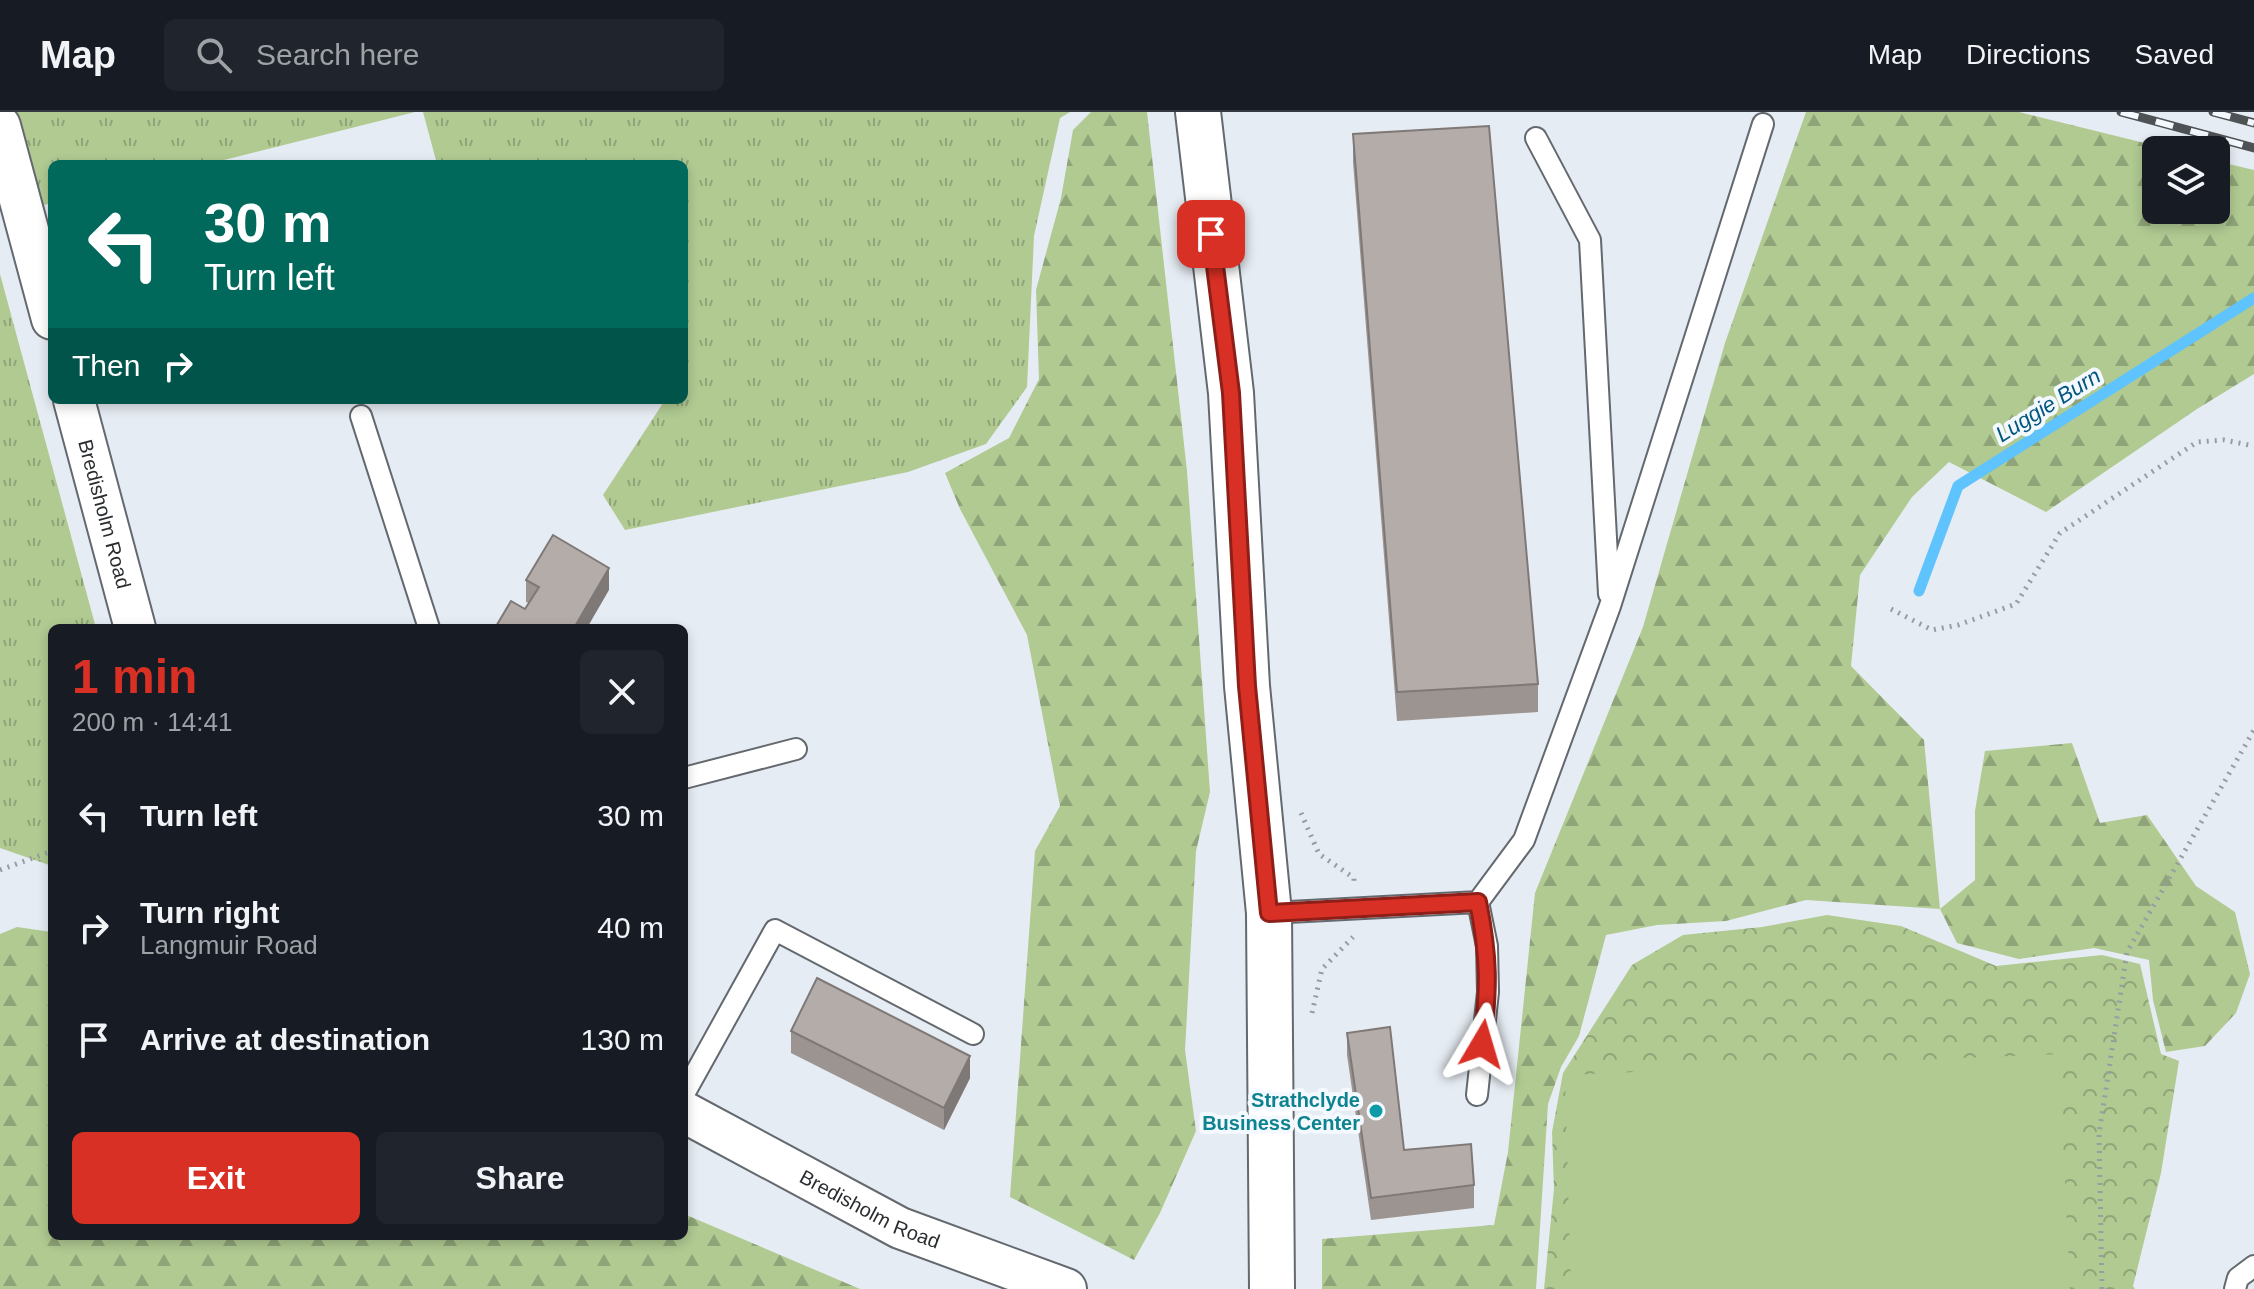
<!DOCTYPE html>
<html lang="en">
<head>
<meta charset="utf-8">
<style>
  body { margin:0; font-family:Arial,sans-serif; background:#20242c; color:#f1f3f6; height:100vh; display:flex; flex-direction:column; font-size:30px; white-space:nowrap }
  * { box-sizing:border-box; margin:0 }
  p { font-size:26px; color:#9ea1a6 }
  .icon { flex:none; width:44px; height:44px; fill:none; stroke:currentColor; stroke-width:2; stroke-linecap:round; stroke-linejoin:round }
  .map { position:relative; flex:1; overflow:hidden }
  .side { position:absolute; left:48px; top:512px; width:640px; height:616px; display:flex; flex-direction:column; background:#171b24; border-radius:12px; box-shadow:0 4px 12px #0003 }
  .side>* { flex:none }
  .top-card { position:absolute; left:48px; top:48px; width:640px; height:244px; border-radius:12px; box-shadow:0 4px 12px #0003; background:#00695c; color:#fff; overflow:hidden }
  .tools { position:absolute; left:2142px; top:24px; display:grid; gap:16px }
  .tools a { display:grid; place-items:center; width:88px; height:88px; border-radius:12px; background:#171b24; box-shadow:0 4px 12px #0003; font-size:40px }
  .pin { position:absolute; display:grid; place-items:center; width:68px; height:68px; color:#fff; margin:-34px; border-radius:16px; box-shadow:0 4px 12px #0006 }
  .me { position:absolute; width:88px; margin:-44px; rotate:7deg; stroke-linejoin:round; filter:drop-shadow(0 0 6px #0008) }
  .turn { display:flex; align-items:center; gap:28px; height:168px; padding:0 24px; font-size:36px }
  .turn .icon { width:104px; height:104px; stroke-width:2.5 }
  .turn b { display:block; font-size:56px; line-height:68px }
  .then { display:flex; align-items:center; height:76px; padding:0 24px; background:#0003; gap:16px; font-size:30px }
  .round { display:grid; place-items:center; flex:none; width:84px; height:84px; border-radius:12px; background:#20242c }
  .headline { display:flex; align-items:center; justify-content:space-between; height:136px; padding:0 24px }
  h1 { font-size:48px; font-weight:800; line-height:60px; color:#d93025 }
  .button { display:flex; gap:16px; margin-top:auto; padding:16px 24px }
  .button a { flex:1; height:92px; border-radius:12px; background:#d93025; color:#fff; font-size:32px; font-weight:800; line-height:92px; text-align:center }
  .button a+a { background:#20242c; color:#f1f3f6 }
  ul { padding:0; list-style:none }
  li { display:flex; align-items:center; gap:24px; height:112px; padding:0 24px }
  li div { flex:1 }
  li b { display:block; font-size:30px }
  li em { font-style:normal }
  header { display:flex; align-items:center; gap:48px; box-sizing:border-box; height:112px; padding:0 40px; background:#171b24; border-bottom:2px solid #363941 }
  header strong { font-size:38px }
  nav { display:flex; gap:44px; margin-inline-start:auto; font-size:28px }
  .search { width:560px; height:72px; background:#20242c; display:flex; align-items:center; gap:20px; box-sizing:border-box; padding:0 28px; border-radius:12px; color:#9ea1a6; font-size:30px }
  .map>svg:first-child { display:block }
  .grass { fill:url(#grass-tufts) }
  .forest { fill:url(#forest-firs) }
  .park { fill:url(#park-crowns) }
  .garden { fill:#b0ca92 }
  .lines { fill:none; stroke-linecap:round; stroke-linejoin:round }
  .stream { stroke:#5fc3fd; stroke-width:11 }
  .lane-casing { stroke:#63696e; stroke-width:24 }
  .street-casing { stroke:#63696e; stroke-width:44 }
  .primary-casing { stroke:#63696e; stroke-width:48 }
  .path { stroke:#989da2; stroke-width:5; stroke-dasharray:2 6; stroke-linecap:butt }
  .lane { stroke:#fff; stroke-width:20 }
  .street { stroke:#fff; stroke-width:40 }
  .primary { stroke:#fff; stroke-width:44 }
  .rail-casing { stroke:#4e5255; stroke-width:9 }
  .rail { stroke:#f4f9ff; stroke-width:6; stroke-dasharray:18; stroke-linecap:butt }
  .wall { fill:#9b9490 }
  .shaded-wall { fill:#7e7876 }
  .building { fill:#b4aca8; stroke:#7e7876; stroke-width:2 }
  .route-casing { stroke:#8d1f18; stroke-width:20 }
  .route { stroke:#d93025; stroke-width:14 }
  .culture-dot { fill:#0f9aa8; stroke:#f4f9ff; stroke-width:3 }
  .labels { text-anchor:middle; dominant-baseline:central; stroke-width:8; stroke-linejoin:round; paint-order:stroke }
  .street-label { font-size:20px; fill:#2a2d2f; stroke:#f4f9ff }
  .culture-label { font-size:20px; font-weight:bold; fill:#0d838f; stroke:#f4f9ff; text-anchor:end }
  .water-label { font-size:22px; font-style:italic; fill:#03567c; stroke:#f4f9ff }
</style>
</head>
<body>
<header>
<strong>Map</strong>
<div class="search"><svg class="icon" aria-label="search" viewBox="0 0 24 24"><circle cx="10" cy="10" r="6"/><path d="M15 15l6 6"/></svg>Search here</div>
<nav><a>Map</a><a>Directions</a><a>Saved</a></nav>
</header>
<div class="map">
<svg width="2254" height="1177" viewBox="0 0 2254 1177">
  <defs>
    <pattern id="grass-tufts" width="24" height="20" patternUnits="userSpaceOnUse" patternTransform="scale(2)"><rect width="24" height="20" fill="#b0ca92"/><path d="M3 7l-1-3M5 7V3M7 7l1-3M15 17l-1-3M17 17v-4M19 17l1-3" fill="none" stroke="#8fa478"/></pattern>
    <pattern id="forest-firs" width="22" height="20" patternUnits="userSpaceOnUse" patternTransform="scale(2)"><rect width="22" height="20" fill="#b0ca92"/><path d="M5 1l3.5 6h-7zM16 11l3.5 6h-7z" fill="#8fa478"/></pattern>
    <pattern id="park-crowns" width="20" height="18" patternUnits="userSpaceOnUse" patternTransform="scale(2)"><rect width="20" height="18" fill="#b0ca92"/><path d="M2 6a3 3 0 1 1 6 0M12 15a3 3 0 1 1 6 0" fill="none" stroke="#8fa478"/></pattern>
  </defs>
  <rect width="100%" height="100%" fill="#e6ecf3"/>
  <path class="grass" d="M 16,0 L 415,0 L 208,52 L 52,52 L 52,91 L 40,94 Z
    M 423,0 L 1070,0 L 1060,6 L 1034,124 L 1027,275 L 986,332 L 908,360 L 625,418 L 603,383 L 665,288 L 684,288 L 684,52 L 437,52 Z
    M 0,162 L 96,516 L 52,516 L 52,754 L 0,736 Z"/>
  <path class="forest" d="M 1091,0 L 1147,0 L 1187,359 L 1210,680 L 1196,739 L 1185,938 L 1196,1019 L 1160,1101 L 1134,1148 L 1010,1085 L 1035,739 L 1060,694 L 1027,523 L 960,397 L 945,361 L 1009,326 L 1039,267 L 1036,178 L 1061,86 L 1073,18 Z
    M 1806,0 L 2019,0 L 2173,38 L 2156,38 L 2156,98 L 2216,98 L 2216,49 L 2254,58 L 2254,262 L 2197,297 L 2046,400 L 1949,350 L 1912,385 L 1860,463 L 1851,554 L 1924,628 L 1940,797 L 1975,768 L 1975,699 L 1985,639 L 2072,631 L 2100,711 L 2147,703 L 2196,774 L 2235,800 L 2250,862 L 2236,901 L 2205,934 L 2166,940 L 2153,888 L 2149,848 L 2094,836 L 2019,847 L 1957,831 L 1940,797 L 1806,788 L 1726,809 L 1657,813 L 1606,823 L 1579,924 L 1561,955 L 1548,992 L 1536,1177 L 1322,1177 L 1322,1127 L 1494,1113 L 1508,1040 L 1535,781 L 1643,515 L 1725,231 Z
    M 17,815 L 52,820 L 52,1124 L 684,1124 L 684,1102 L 860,1177 L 0,1177 L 0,822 Z"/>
  <path class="park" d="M 1827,803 L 1901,814 L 1996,854 L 2102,843 L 2140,852 L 2161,942 L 2179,949 L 2161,1061 L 2133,1174 L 2135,1177 L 1544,1177 L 1554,1077 L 1552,1020 L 1563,961 L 1632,853 L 1683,823 L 1762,815 Z"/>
  <path class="garden" d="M 2059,942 L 2070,1177 L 1571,1177 L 1565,963 Z"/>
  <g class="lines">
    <path class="stream" d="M 1919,479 L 1958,374 L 2254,186"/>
    <g class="lane-casing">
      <path id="lane" d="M 1536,26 L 1590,128 L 1609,482
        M 361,304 L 429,516
        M 684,666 L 796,637
        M 1269,801 L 1478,790 L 1524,728 L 1610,494 L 1763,12
        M 684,982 L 775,818 L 973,922
        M 1477,983 L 1488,880 L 1487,834 L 1478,790
        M 2235,1177 L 2238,1166 L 2254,1154"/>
    </g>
    <g class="street-casing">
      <g id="street">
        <path d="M 0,14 L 52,207"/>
        <path id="s1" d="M 74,288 L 135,516"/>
        <path id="s2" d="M 684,1000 L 900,1116 L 1066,1177"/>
      </g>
    </g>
    <g class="primary-casing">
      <path id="primary" d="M 1198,0 L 1231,281 L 1247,574 L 1269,801 L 1272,1177"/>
    </g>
    <path class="path" d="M 1891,497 L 1932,518 L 1958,513 L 2016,492 L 2060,421 L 2197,330 L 2224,328 L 2254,334
      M 1301,701 L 1319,742 L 1354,766 L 1354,769
      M 0,758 L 52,739
      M 1312,901 L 1322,857 L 1353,825
      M 2102,1177 L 2099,1022 L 2127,840 L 2254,618"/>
    <use href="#lane" class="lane"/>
    <use href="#street" class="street"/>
    <use href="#primary" class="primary"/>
    <g class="rail-casing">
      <path id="rail" d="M 2121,0 L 2254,36
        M 2213,0 L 2254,11"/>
    </g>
    <use href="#rail" class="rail"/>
  </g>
  <path class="wall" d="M 1353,22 L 1538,572 L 1538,600 L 1397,609 L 1353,50 Z
    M 526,468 L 609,478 L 529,491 L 526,490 Z
    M 791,919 L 970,966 L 944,1018 L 791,941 Z
    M 1347,921 L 1404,1038 L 1474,1073 L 1474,1096 L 1371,1108 L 1347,943 Z"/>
  <path class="shaded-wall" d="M 609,456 L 609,478 L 587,516 L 574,516 Z
    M 970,944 L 970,966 L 944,1018 L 944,996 Z"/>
  <path class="building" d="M 1489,14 L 1538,572 L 1397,580 L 1353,22 Z
    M 553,423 L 609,456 L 574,516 L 495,516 L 511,489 L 525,497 L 539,475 L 526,468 Z
    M 817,866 L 970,944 L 944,996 L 791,919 Z
    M 1390,915 L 1404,1038 L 1471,1032 L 1474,1073 L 1371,1086 L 1347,921 Z"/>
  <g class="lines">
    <g class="route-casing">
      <path id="route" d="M 1211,122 L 1231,281 L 1247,574 L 1269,801 L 1478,790 C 1489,844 1489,877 1482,932"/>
    </g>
    <use href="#route" class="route"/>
  </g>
  <circle class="culture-dot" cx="1376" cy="999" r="8"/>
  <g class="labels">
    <g class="street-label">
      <text stroke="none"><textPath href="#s1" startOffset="118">Bredisholm Road</textPath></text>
      <text stroke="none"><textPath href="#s2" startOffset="210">Bredisholm Road</textPath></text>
    </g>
    <g class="culture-label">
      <text x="1360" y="988">Strathclyde<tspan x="1360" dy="23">Business Center</tspan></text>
    </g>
    <g class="water-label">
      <text transform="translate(2048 293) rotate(-32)">Luggie Burn</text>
    </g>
  </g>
</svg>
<div class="tools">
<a><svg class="icon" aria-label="layers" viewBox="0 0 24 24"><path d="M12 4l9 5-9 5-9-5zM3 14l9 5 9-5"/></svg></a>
</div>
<div class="pin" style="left:1211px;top:122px;background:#d93025"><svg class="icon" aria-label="arrive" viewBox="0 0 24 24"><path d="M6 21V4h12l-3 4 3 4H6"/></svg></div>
<svg class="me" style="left:1482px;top:932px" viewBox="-20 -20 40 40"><path d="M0-17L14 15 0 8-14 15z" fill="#d93025" stroke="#fff" stroke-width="4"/></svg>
<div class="top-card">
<div class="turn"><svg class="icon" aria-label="left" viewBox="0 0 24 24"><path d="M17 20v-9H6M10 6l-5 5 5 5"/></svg><div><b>30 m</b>Turn left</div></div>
<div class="then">Then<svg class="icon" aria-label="right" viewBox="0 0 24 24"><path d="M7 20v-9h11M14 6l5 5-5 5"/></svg></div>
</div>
<section class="side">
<div class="headline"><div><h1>1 min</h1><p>200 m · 14:41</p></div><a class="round"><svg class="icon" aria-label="close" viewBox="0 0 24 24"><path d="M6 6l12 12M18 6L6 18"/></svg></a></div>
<ul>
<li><svg class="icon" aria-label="left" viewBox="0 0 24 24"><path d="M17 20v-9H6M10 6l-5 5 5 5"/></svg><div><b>Turn left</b></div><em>30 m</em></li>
<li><svg class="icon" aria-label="right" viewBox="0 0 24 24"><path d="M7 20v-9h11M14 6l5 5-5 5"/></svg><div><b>Turn right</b><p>Langmuir Road</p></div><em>40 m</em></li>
<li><svg class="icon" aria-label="arrive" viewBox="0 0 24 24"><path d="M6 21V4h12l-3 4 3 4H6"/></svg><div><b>Arrive at destination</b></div><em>130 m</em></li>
</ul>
<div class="button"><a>Exit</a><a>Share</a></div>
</section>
</div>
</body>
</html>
